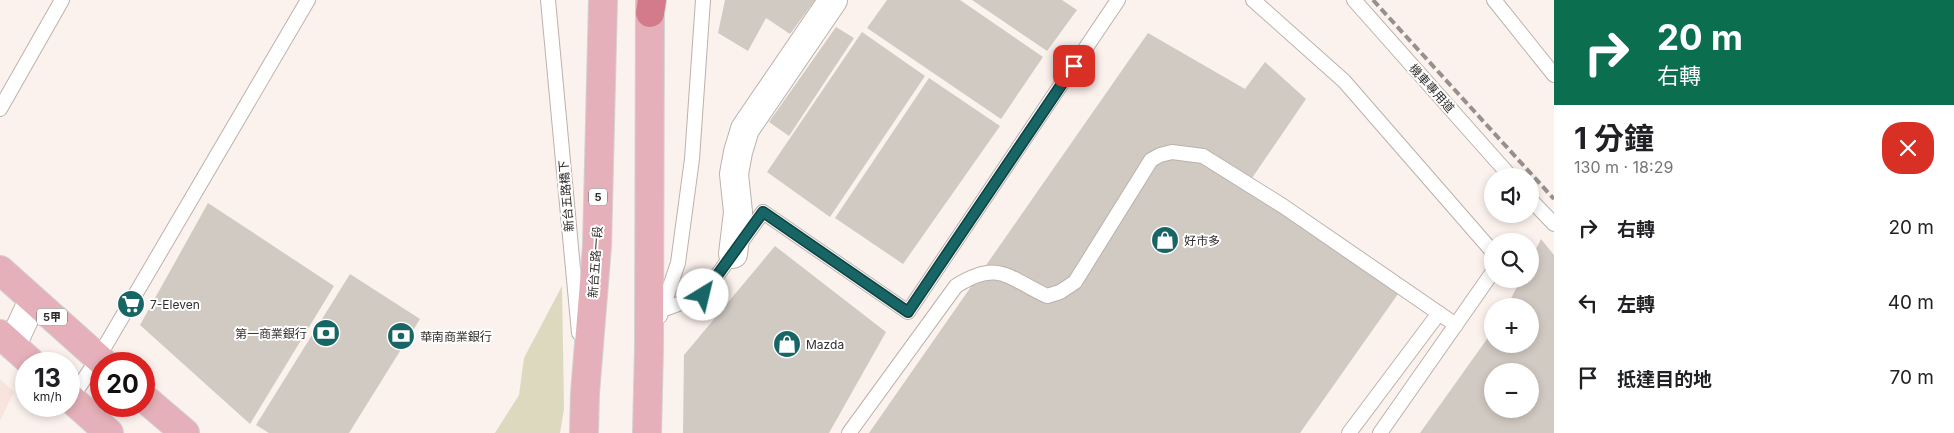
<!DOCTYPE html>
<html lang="zh-TW">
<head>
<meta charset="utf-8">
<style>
  body { margin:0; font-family:Inter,"Noto Sans TC",sans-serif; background:#f6f6f6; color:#202124; height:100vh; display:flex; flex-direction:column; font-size:19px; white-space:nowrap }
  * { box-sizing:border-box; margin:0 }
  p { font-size:16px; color:#757577 }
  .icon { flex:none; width:28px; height:28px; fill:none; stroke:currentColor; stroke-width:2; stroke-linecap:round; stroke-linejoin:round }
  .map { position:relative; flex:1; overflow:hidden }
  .panel { display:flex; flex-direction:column; background:#fff; width:400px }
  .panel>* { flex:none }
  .banner { background:#0b6e4f; color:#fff; overflow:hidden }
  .tools { position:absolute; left:1484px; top:168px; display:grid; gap:10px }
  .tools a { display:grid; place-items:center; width:55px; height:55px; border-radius:50%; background:#fff; box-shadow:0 2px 8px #0003; font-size:25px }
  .speed { position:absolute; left:15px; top:352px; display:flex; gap:10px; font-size:25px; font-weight:700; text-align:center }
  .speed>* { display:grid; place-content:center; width:65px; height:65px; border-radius:50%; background:#fff; box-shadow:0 2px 8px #0003; line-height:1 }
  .speed small { font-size:12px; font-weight:400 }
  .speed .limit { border:8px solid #d22; background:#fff; color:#111 }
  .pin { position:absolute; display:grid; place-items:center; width:42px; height:42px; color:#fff; margin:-21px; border-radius:10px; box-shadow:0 2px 8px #0006 }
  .me { position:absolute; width:55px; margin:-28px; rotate:36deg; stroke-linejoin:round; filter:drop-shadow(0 0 4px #0008) }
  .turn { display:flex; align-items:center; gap:18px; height:105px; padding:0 20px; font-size:22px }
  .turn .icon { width:65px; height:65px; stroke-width:2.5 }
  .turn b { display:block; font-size:35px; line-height:42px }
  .round { display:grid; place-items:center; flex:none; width:52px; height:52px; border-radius:20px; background:#f6f6f6 }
  .head { display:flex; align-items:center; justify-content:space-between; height:85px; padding:0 20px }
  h1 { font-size:30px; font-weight:700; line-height:38px }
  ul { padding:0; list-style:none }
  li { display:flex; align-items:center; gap:15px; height:75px; padding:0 20px }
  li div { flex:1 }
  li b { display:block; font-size:19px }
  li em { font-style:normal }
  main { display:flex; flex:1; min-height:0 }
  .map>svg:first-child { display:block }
  .built { fill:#f7e4dd }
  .green { fill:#ddd9be }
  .building { fill:#d1cac3; fill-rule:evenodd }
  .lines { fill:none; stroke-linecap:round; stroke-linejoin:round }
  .service-casing { stroke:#bbb1ad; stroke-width:16 }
  .minor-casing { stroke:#bbb1ad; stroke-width:30 }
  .primary-casing { stroke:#d1d1d0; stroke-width:30 }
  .motorway-casing { stroke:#d1d1d0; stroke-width:30 }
  .service { stroke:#fff; stroke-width:14 }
  .minor { stroke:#fff; stroke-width:28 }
  .primary { stroke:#e5b0b9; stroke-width:28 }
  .motorway { stroke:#d37b8a; stroke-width:28 }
  .rail { stroke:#97908d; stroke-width:4; stroke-dasharray:8 4; stroke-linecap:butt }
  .route-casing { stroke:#0f4241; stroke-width:12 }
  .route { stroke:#176564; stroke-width:9 }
  .labels { text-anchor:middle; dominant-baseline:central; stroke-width:4; stroke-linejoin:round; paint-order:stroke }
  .shield { fill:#fff; stroke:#6e6b6a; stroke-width:1 }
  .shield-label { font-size:11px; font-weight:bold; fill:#302c2a }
  .street-label { font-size:12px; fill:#302c2a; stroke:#fff }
  .poi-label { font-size:12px; fill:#302c2a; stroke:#fff; text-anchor:start }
</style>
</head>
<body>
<main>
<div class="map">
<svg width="1554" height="433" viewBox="0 0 1554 433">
  <rect width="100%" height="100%" fill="#fbf1ed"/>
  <path class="built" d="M 0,379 L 14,392 L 0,421 Z"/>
  <path class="green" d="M 562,286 L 564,409 L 560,433 L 495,433 L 519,395 L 524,358 Z"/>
  <path class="building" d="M 725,0 L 815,0 L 790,34 L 766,18 L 748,51 L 718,33 Z
    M 887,0 L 960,0 L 1043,57 L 1001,119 L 867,28 Z
    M 972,0 L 1062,0 L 1077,10 L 1047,51 Z
    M 836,27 L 854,38 L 789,136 L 769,122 Z
    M 862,32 L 925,76 L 830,217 L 767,172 Z
    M 1148,33 L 1245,89 L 1265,62 L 1306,99 L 1250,181 L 1398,294 L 1300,433 L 869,433 Z
    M 929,78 L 1000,126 L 903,264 L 835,218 Z
    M 208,203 L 334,286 L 250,424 L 140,325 Z
    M 1541,239 L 1554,255 L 1554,433 L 1420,433 L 1492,332 L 1492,344 L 1530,344 L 1530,306 L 1507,306 L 1521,279 L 1530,279 L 1530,261 ZM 1492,371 L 1530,371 L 1530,409 L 1492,409 Z
    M 775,246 L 886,332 L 829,433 L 683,433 L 684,355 Z
    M 350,274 L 420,319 L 349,433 L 269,433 L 256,425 Z"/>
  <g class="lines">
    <g class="service-casing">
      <path id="service" d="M 548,0 L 579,333
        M 1253,0 L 1344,81 L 1492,251
        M 1354,0 L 1510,176
        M 1494,0 L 1554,75
        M 0,109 L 62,0
        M 1530,199 L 1554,224
        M 662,310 L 703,295 L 763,212 L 908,312 L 1118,0
        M 660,316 L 678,263 L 692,159 L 703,0
        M 71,399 L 98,358 L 308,0
        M 849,433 L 956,286 C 999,259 1008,278 1047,296 L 1060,292 L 1075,282 L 1151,160 L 1160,155 L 1172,152 L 1203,156 L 1283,206 L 1456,325
        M 1349,433 L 1439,313
        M 1380,433 L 1492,273"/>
    </g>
    <g class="minor-casing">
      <path id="minor" d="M 733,254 L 738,212 L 734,174 L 738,152 L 745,129 L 833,0
        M 12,345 L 33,300"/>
    </g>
    <g class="primary-casing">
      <path id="primary" d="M 0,270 L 105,364
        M 0,334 L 33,364
        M 69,397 L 109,433
        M 144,398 L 185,433
        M 584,433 L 585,393 L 597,246 L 603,0
        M 647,433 L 649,348 L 650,0"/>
    </g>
    <g class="motorway-casing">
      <path id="motorway" d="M 650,13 L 652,0"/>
    </g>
    <use href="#service" class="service"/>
    <use href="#minor" class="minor"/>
    <use href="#primary" class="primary"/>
    <use href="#motorway" class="motorway"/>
    <path class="rail" d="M 1373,0 L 1554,199"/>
  </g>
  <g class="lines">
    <g class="route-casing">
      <path id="route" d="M 703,295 L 763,212 L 908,312 L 1074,66"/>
    </g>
    <use href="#route" class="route"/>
  </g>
  <defs>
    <g id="shop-disc" transform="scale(1.4375)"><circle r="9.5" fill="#176564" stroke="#fff"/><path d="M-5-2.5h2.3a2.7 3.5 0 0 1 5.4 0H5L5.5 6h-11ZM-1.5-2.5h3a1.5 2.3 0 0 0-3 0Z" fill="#fff"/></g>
    <g id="supermarket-disc" transform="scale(1.4375)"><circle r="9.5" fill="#176564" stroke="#fff"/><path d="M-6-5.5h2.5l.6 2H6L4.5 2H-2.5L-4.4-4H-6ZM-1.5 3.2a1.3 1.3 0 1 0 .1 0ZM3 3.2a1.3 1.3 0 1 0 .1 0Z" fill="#fff"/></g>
    <g id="bank-disc" transform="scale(1.4375)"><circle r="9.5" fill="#176564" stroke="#fff"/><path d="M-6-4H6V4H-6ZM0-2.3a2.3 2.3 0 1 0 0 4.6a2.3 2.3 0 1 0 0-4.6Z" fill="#fff"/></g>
  </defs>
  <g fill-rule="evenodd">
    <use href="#shop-disc" x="1165" y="240"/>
    <use href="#supermarket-disc" x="131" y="304"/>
    <use href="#bank-disc" x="326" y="333"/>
    <use href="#bank-disc" x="401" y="336"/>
    <use href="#shop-disc" x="787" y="344"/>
  </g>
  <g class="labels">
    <g class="shield">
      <rect x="589" y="188.5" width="18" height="17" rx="4"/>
      <rect x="37" y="308.5" width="30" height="17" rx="4"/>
    </g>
    <g class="shield-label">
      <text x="598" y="197">5</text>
      <text x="52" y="317">5甲</text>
    </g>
    <g class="street-label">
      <text transform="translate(1432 88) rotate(48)">機車專用道</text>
      <text transform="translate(566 196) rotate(-95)">新台五路橋下</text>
      <text transform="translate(595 262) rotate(-86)">新台五路一段</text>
    </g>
    <g class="poi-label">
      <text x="1184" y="240">好市多</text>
      <text x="150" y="304">7-Eleven</text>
      <text x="307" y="333" text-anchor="end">第一商業銀行</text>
      <text x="420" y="336">華南商業銀行</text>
      <text x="806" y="344">Mazda</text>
    </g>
  </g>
</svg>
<div class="tools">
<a><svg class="icon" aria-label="sound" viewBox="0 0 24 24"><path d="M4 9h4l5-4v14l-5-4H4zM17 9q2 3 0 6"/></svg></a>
<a><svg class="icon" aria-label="search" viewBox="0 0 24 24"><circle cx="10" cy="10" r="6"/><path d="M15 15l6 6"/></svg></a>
<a>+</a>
<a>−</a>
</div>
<div class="speed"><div>13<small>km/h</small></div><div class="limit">20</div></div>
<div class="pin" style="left:1074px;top:66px;background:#d93025"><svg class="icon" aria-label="arrive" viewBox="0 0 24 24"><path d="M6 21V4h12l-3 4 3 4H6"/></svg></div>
<svg class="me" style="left:703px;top:295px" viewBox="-20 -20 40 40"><circle r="19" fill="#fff"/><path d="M0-13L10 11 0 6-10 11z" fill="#176564"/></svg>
</div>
<section class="panel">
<div class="banner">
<div class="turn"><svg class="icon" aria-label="right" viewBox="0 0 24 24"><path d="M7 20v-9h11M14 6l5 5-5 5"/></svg><div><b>20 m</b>右轉</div></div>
</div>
<div class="head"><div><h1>1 分鐘</h1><p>130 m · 18:29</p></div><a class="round" style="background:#d93025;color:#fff"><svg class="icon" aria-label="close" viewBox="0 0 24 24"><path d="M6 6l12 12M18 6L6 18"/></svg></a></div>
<ul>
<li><svg class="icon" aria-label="right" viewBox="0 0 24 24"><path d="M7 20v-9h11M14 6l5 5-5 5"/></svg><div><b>右轉</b></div><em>20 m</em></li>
<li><svg class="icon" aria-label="left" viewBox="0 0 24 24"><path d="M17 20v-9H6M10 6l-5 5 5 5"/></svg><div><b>左轉</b></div><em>40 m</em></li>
<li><svg class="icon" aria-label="arrive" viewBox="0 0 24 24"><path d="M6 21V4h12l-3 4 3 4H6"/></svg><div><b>抵達目的地</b></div><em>70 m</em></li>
</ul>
</section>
</main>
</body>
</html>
